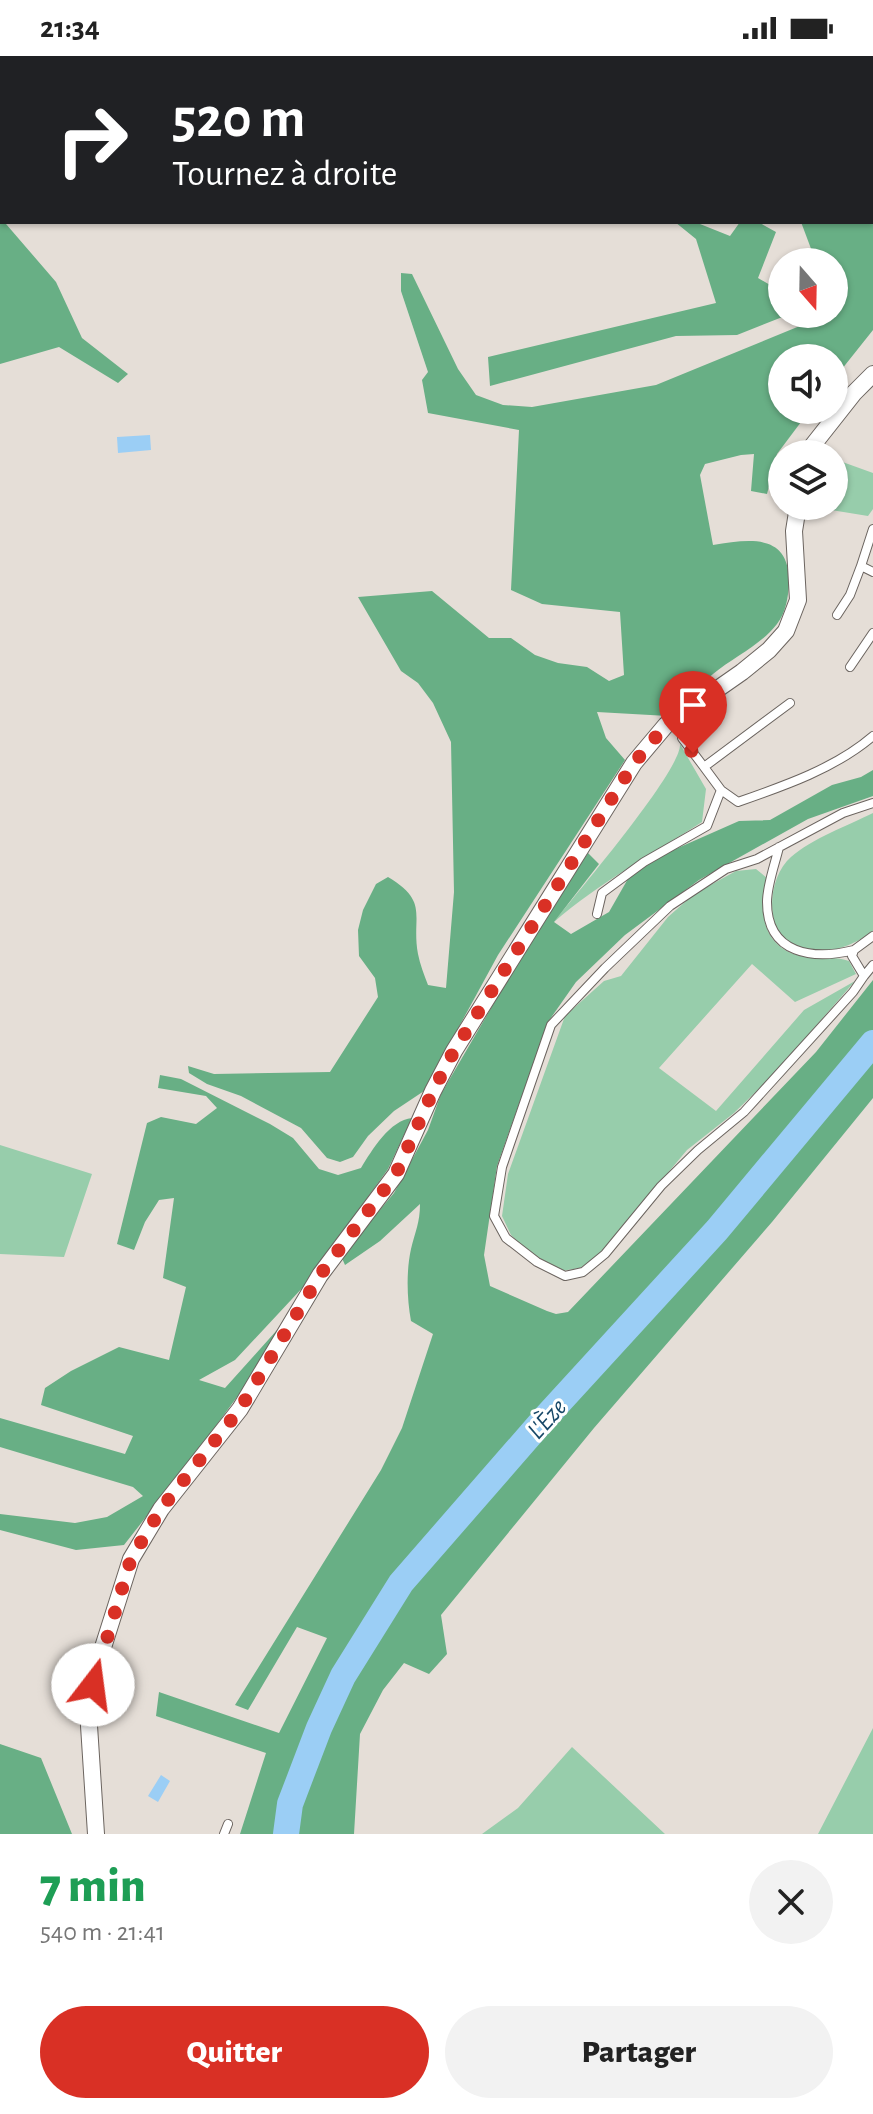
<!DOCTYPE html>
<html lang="fr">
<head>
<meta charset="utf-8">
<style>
  body { margin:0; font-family:"Alegreya Sans",sans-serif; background:#f2f2f2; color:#222; height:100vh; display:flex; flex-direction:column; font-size:30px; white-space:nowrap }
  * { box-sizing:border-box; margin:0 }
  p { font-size:26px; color:#767676 }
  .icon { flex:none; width:44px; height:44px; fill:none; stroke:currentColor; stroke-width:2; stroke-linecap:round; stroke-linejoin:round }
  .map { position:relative; height:1778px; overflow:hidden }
  .sheet { display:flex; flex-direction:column; background:#fff; flex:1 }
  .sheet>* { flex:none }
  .hud { position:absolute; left:0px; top:0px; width:874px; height:168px; box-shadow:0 2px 6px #0004; background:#202124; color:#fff; overflow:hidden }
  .needle { width:52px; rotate:160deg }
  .buttons { position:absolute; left:768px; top:192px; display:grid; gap:16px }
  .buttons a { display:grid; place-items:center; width:80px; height:80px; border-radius:50%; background:#fff; box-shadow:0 2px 6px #0004; font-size:40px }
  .pin { position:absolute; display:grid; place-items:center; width:68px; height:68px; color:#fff; margin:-82px -34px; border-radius:50% 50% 50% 0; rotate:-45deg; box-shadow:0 0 8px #0007 }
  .pin .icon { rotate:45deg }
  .me { position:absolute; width:88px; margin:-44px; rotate:15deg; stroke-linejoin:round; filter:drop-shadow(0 0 6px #0008) }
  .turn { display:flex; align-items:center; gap:28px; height:168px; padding:0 40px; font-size:36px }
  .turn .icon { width:104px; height:104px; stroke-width:2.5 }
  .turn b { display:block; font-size:56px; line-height:68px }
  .round { display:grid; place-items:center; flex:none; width:84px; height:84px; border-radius:42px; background:#f2f2f2 }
  .overview { display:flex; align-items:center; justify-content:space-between; height:136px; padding:0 40px }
  h1 { font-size:48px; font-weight:800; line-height:60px; color:#1e9e55 }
  .cta { display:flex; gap:16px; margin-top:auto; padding:16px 40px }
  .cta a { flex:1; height:92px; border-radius:48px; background:#d93025; color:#fff; font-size:32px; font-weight:800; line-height:92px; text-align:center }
  .cta a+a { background:#f2f2f2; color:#222 }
  .status { display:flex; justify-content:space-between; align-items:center; height:56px; padding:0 40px; background:#fff; direction:ltr }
  .status svg { height:22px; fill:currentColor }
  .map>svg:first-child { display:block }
  .green { fill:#97cdab }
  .forest { fill:#68af85 }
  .water { fill:#9bcef5 }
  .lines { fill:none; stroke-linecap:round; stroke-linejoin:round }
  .river { stroke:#9bcef5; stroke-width:26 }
  .service-casing { stroke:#6b645f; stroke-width:10 }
  .minor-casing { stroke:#6b645f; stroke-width:18 }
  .service { stroke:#fff; stroke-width:8 }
  .minor { stroke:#fff; stroke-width:16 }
  .route { stroke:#d93025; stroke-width:14; stroke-dasharray:0 25.2 }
  .labels { text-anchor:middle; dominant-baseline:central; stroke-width:6; stroke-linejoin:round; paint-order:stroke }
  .water-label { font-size:26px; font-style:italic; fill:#174868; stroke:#fff }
</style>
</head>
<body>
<div class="status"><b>21:34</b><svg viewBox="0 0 49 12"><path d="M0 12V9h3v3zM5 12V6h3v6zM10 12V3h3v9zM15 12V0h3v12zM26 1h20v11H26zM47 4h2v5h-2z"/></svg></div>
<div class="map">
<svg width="873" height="1778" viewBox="0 0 873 1778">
  <rect width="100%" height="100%" fill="#e5ded7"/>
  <path class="green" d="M 837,404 L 873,417 L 873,453 L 868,460 L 825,453 L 826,450 L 834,450 L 834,417 Z
    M 680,688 L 706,733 L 702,766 C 652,798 599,827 554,866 C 576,838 682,714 680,688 Z
    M 873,757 L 873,875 C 850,893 806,908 782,881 C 765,860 771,818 791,801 C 811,783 849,769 873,757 Z
    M 756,813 L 767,822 C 757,858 764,894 805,901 C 820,903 835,900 849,905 L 856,918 L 795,946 L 752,908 L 659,1012 L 716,1055 L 804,954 L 855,925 L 774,1018 L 734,1057 L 687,1094 L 599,1199 L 580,1212 L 561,1215 L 526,1194 L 511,1179 L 502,1160 L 508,1118 L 565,960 L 604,925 L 621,920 L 668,861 L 694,838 L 736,815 Z
    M 0,1089 L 92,1118 L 64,1201 L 0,1198 Z
    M 873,1672 L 873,1778 L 818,1778 Z
    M 572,1691 L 665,1778 L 482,1778 L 518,1752 Z"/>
  <path class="forest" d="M 669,0 L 873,0 L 873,274 L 834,323 L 834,302 L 782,302 L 782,354 L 810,354 L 777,398 L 767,438 L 751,435 L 754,398 L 741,399 L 705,408 L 700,419 L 713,489 C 751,483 790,477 789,528 C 788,542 786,556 777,568 C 761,589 734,601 713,618 C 697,631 683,646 668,660 L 597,656 L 606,682 L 625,704 L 498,899 L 424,1035 L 394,1055 L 368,1080 L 353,1101 L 340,1106 L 327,1102 L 301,1072 L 241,1040 L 207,1028 L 189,1017 L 188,1010 L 214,1018 L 330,1016 L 378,941 L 375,922 L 359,900 L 358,874 L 363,854 L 376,828 L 388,821 C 430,846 411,860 418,898 C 420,908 424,919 428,929 L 446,932 L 454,836 L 451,686 L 433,647 L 418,627 L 401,615 L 358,541 L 432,535 L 489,582 L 511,582 L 535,599 L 558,607 L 587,611 L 609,625 L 624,619 L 620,556 L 542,548 L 511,534 L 519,374 L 428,357 L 422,324 L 428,316 L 401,235 L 401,217 L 412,218 L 458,313 L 476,339 L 503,349 L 532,351 L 656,329 L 829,258 L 834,258 L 834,206 L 816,206 L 801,166 L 872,166 L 872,2 Z
    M 0,161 L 56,226 L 82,282 L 128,318 L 118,327 L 59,291 L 0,308 Z
    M 675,166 L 695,166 L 730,180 L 740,166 L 758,166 L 776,176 L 758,222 L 782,236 L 782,258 L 790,258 L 737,279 L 676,280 L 490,330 L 488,301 L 716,247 L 696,183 Z
    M 873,714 L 873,740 L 808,763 L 699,824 L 625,879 L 576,926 L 548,966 L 497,1110 L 484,1199 L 490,1230 L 547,1255 L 556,1258 L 568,1256 L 816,996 L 873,924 L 873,1042 L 772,1166 L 594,1372 L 441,1559 L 447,1598 L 429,1618 L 404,1607 L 383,1634 L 360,1678 L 354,1778 L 240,1778 L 266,1697 L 156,1660 L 159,1636 L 279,1677 L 327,1582 L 297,1571 L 248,1654 L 235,1649 L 381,1414 L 402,1372 L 433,1278 L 411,1265 C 407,1243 406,1216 411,1193 C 415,1176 420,1167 420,1148 L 380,1185 L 345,1209 L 341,1200 L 394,1137 L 428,1074 L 441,1038 L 536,875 L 588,797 L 599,808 L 554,866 L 571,878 L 609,856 L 629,821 L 662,799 L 739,765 L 770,764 L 832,729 L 861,721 Z
    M 160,1019 L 181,1023 L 270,1068 L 293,1082 L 319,1113 L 338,1119 L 361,1112 C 372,1094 390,1064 412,1062 L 388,1113 L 305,1229 L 235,1304 L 199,1324 L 225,1332 L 277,1274 L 282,1276 C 233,1350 179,1419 124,1489 L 76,1494 L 0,1474 L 0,1458 L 75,1467 L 107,1461 L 143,1440 L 133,1431 L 0,1391 L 0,1362 L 125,1398 L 133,1380 L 41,1349 L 45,1332 L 71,1315 L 119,1291 L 169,1304 L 186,1231 L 163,1222 L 174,1142 L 159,1144 L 145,1166 L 134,1194 L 117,1188 L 147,1067 L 161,1061 L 196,1068 L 217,1052 L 206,1040 L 158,1032 Z
    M 0,1688 L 41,1702 L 72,1778 L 0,1778 Z"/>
  <path class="water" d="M 150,379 L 151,394 L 118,397 L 117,381 Z
    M 161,1719 L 170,1725 L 158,1746 L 148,1740 Z"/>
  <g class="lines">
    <path class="river" d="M 286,1778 L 290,1748 L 319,1672 L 343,1620 L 401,1527 L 543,1364 L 717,1174 L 873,987"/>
    <g class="service-casing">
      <path id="service" d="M 873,473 L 861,510 L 873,516
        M 837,559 L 850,539 L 861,510
        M 850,611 L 873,577
        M 682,659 L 682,682 L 704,711 L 790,647
        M 721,734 L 738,746 C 784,730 836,712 873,680
        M 873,747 L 843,757 L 757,803 L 726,813 L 670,850 L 605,912 L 551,969 L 502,1111 L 494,1160 L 506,1182 L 537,1206 L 565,1220 L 583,1216 L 605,1198 L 661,1130 L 698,1094 L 744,1056 L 853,936 L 864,920 L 852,900 L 854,894 L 873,880
        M 779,791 C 775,808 767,829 767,846 C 767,899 814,904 854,894
        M 597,858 L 602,837 L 644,806 L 707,770 L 721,734 L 704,711
        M 864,920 L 873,909
        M 224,1778 L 228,1768"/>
    </g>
    <g class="minor-casing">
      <path id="minor" d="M 810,398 L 813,389 L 854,337 L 873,318
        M 96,1778 L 88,1654 L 99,1604 L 131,1503 L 161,1453 L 240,1353 L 320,1219 L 396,1118 L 433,1035 L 454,995 L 634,707 L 666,669 L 742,616 L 769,594 L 786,575 L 798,544 L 794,475 L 798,450"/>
    </g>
    <use href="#service" class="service"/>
    <use href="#minor" class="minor"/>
  </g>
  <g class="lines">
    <path class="route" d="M 93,1629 L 131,1503 L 161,1453 L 240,1353 L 320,1219 L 396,1118 L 433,1035 L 454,995 L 634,707 L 666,669 L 682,658 L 682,682 L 693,697"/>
  </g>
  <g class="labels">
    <g class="water-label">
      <text transform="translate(547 1363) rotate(-48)">L'Èze</text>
    </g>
  </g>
</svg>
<div class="buttons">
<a><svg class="needle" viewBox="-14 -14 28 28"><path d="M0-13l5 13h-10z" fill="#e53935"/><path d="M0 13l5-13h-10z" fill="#767676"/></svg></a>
<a><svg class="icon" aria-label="sound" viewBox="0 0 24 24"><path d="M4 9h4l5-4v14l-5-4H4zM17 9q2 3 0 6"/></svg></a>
<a><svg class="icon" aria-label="layers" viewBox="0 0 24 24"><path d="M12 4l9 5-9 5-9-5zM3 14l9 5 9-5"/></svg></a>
</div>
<div class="pin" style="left:693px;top:697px;background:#d93025"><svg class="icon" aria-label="arrive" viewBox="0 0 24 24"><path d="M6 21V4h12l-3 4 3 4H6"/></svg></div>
<svg class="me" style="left:93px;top:1629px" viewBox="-20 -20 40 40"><circle r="19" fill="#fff"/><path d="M0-13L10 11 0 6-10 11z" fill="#d93025"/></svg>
<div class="hud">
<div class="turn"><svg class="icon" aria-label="right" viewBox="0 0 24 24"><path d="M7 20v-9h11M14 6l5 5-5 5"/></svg><div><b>520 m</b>Tournez à droite</div></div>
</div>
</div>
<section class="sheet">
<div class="overview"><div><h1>7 min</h1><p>540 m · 21:41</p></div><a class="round"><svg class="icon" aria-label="close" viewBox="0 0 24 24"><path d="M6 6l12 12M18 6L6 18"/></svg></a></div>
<div class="cta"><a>Quitter</a><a>Partager</a></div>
</section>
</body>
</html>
